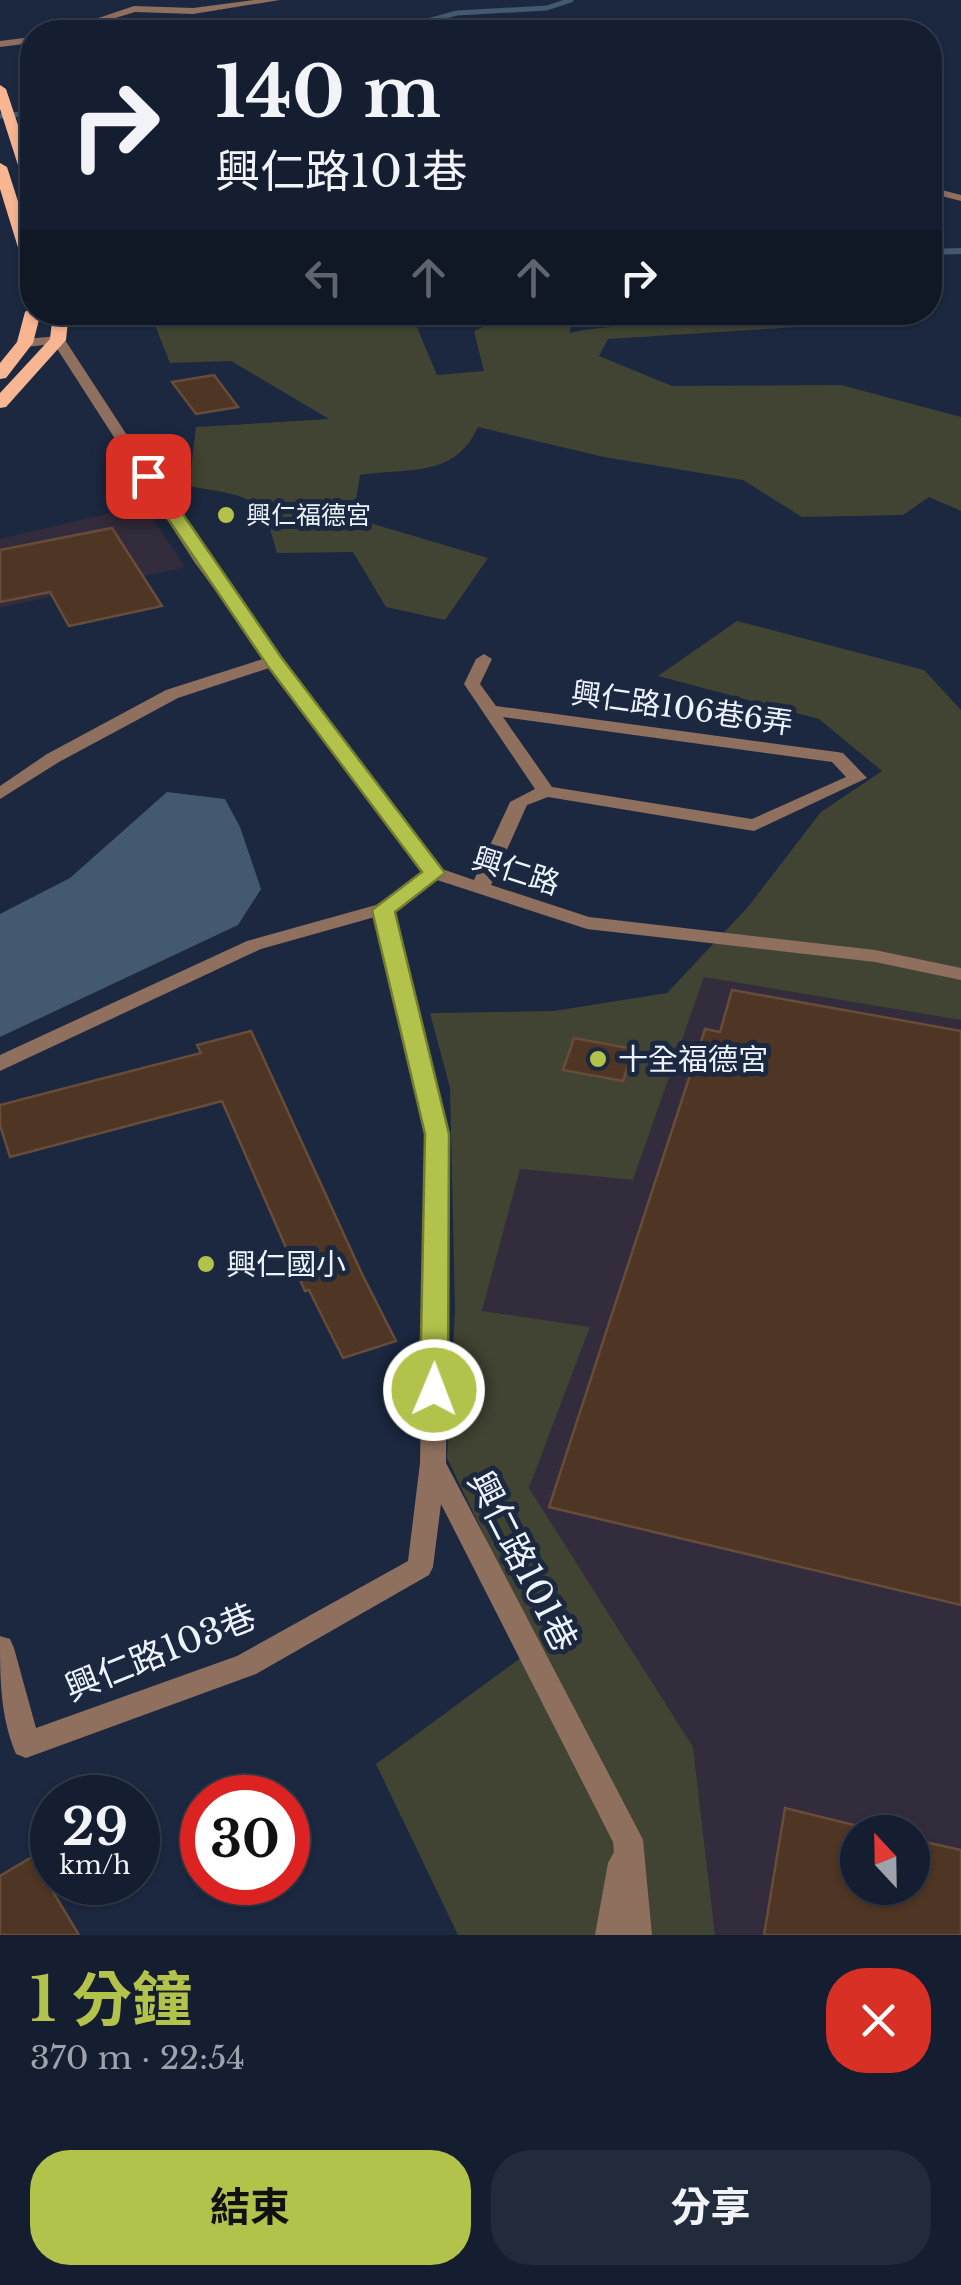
<!DOCTYPE html>
<html lang="zh-TW">
<head>
<meta charset="utf-8">
<style>
  body { margin:0; font-family:"Libre Baskerville","Noto Sans TC",serif; background:#212b3c; color:#f1f3f6; height:100vh; display:flex; flex-direction:column; font-size:38px; white-space:nowrap }
  * { box-sizing:border-box; margin:0 }
  p { font-size:32px; color:#9da2ab }
  .icon { flex:none; width:55px; height:55px; fill:none; stroke:currentColor; stroke-width:2; stroke-linecap:round; stroke-linejoin:round }
  .map { position:relative; height:1935px; overflow:hidden }
  .drawer { display:flex; flex-direction:column; background:#141e30; flex:1 }
  .drawer>* { flex:none }
  .top-card { position:absolute; left:20px; top:20px; width:922px; height:305px; border-radius:40px; box-shadow:0 2px 8px #0004,0 0 0 2px #333c4c; background:#141e30; color:#f1f3f6; overflow:hidden }
  .needle { width:65px; rotate:338deg }
  .fabs { position:absolute; left:840px; top:1815px; display:grid; gap:20px }
  .fabs a { display:grid; place-items:center; width:90px; height:90px; border-radius:50%; background:#141e30; box-shadow:0 2px 8px #0004,0 0 0 2px #333c4c; font-size:50px }
  .speed { position:absolute; left:30px; top:1775px; display:flex; gap:20px; font-size:50px; font-weight:700; text-align:center }
  .speed>* { display:grid; place-content:center; width:130px; height:130px; border-radius:50%; background:#141e30; box-shadow:0 2px 8px #0004,0 0 0 2px #333c4c; line-height:1 }
  .speed small { font-size:25px; font-weight:400 }
  .speed .limit { border:15px solid #d22; background:#fff; color:#111 }
  .pin { position:absolute; display:grid; place-items:center; width:85px; height:85px; color:#fff; margin:-42px; border-radius:20px; box-shadow:0 5px 15px #0006 }
  .me { position:absolute; width:110px; margin:-55px; rotate:1deg; stroke-linejoin:round; filter:drop-shadow(0 0 8px #0008) }
  .turn { display:flex; align-items:center; gap:35px; height:210px; padding:0 30px; font-size:45px }
  .turn .icon { width:130px; height:130px; stroke-width:2.5 }
  .turn b { display:block; font-size:70px; line-height:85px }
  .lanes { display:flex; align-items:center; height:95px; padding:0 30px; background:#0003; justify-content:center; gap:50px; direction:ltr }
  .lanes .off { opacity:.35 }
  .round { display:grid; place-items:center; flex:none; width:105px; height:105px; border-radius:40px; background:#212b3c }
  .headline { display:flex; align-items:center; justify-content:space-between; height:170px; padding:0 30px }
  h1 { font-size:60px; font-weight:700; line-height:75px; color:#b3c24b }
  .primary-button { display:flex; gap:20px; margin-top:auto; padding:20px 30px }
  .primary-button a { flex:1; height:115px; border-radius:40px; background:#b3c24b; color:#111; font-size:40px; font-weight:700; line-height:115px; text-align:center }
  .primary-button a+a { background:#212b3c; color:#f1f3f6 }
  .map>svg:first-child { display:block }
  .industrial { fill:#332c3c; fill-rule:evenodd }
  .green { fill:#414432 }
  .water { fill:#425970 }
  .lines { fill:none; stroke-linecap:round; stroke-linejoin:round }
  .stream-far1 { stroke:#425970; stroke-width:5 }
  .stream { stroke:#425970; stroke-width:6 }
  .building { fill:#4f3523; stroke:#684c3a; stroke-width:2.5 }
  .street { fill:#8f6f5e; fill-rule:evenodd }
  .primary { fill:#f8b592; fill-rule:evenodd }
  .route { fill:#b3c24b; stroke:#747e31; stroke-width:2.5 }
  .poi-dot { fill:#b3c24b; stroke:#1b2840; stroke-width:4 }
  .labels { text-anchor:middle; dominant-baseline:central; stroke-width:10; stroke-linejoin:round; paint-order:stroke }
  .far-poi-label { font-size:25px; fill:#edf3fc; stroke:#1b2840; text-anchor:start }
  .street-label { font-size:30px; fill:#edf3fc; stroke:#1b2840 }
  .poi-label { font-size:30px; fill:#edf3fc; stroke:#1b2840; text-anchor:start }
  .near-street-label { font-size:35px; fill:#edf3fc; stroke:#1b2840 }
</style>
</head>
<body>
<div class="map">
<svg width="961" height="1935" viewBox="0 0 961 1935">
  <rect width="100%" height="100%" fill="#1b2840"/>
  <path class="industrial" d="M 144,505 L 185,567 L 0,608 L 0,539 Z
    M 704,976 L 961,1020 L 961,1935 L 715,1935 L 693,1747 L 529,1488 L 590,1328 L 482,1312 L 519,1169 L 633,1180 ZM 858,1832 L 912,1832 L 912,1888 L 858,1888 Z"/>
  <path class="green" d="M 150,313 L 411,313 L 437,375 L 484,371 L 474,331 L 492,323 L 485,319 L 438,327 L 456,313 L 571,313 L 570,333 C 624,320 680,331 734,318 L 863,323 L 608,339 L 599,356 L 672,386 L 841,385 L 961,417 L 961,511 L 929,497 L 903,515 L 802,517 L 743,480 L 604,457 L 478,427 C 454,479 410,467 360,475 L 353,518 L 488,558 L 445,620 L 386,607 L 353,552 L 277,553 C 261,491 246,497 189,486 L 196,427 L 329,419 L 231,361 L 170,363 Z
    M 737,621 L 924,670 L 961,710 L 961,1020 L 704,977 L 633,1180 L 520,1169 L 482,1311 L 590,1327 L 529,1488 L 693,1747 L 715,1935 L 458,1935 L 376,1764 L 537,1646 L 447,1458 L 455,1310 L 450,1088 L 430,1013 L 554,1011 L 667,993 L 747,908 L 821,812 L 882,771 L 819,719 L 658,676 Z"/>
  <path class="water" d="M 167,792 L 225,799 L 240,827 L 261,889 L 238,925 L 0,1037 L 0,914 L 70,878 Z"/>
  <g class="lines">
    <path class="stream-far1" d="M 387,32 L 457,13 L 547,8 L 571,0
      M 0,116 L 32,113"/>
    <path class="stream" d="M 930,252 L 961,251"/>
  </g>
  <path class="building" d="M 214,375 L 238,407 L 196,414 L 172,382 Z
    M 112,528 L 162,606 L 69,626 L 50,592 L 0,602 L 0,550 Z
    M 732,990 L 961,1031 L 961,1605 L 549,1507 L 705,1029 L 720,1032 Z
    M 251,1031 L 362,1274 L 396,1341 L 343,1358 L 309,1290 L 305,1291 L 222,1101 L 10,1157 L 0,1125 L 0,1105 L 201,1053 L 197,1045 Z
    M 574,1038 L 633,1049 L 623,1081 L 563,1070 Z
    M 785,1808 L 858,1826 L 858,1888 L 912,1888 L 912,1839 L 961,1850 L 961,1935 L 764,1935 Z
    M 32,1857 L 79,1935 L 0,1935 L 0,1876 Z"/>
  <g class="lines">
    <path class="street" d="M 254,0 L 280,0 L 193,14 L 135,12 L 70,32 L 57,32 L 134,6 L 193,8 Z
      M 32,37 L 32,43 L 0,47 L 0,41 Z
      M 930,57 L 942,63 L 930,79 Z
      M 930,118 L 944,130 L 930,139 Z
      M 930,187 L 961,195 L 961,201 L 930,193 Z
      M 58,336 L 65,340 L 209,561 L 442,869 L 474,880 L 510,802 L 535,789 L 464,684 L 476,659 L 484,654 L 492,659 L 480,684 L 496,706 L 837,752 L 843,753 L 867,778 L 754,831 L 548,797 L 527,805 L 491,885 L 589,917 L 875,950 L 961,968 L 961,980 L 875,962 L 587,929 L 437,880 L 393,911 L 448,1134 L 446,1463 L 638,1830 L 643,1840 L 652,1935 L 595,1935 L 608,1863 L 614,1852 L 613,1842 L 441,1504 L 433,1567 L 429,1575 L 256,1674 L 26,1758 L 16,1754 C 0,1716 0,1677 0,1636 L 10,1639 L 14,1648 L 36,1728 L 237,1656 L 408,1561 L 420,1463 L 426,1134 L 375,917 L 261,949 L 0,1071 L 0,1055 L 247,941 L 376,905 L 424,872 L 272,667 L 178,698 L 59,762 L 0,799 L 0,786 L 47,754 L 166,690 L 266,658 L 195,563 L 54,344 L 25,347 L 18,343 L 25,339 ZM 503,717 L 832,762 L 846,777 L 752,819 L 552,787 Z"/>
    <path class="primary" d="M 0,85 L 6,89 L 32,167 L 32,191 L 25,187 L 0,109 Z
      M 0,163 L 7,167 L 32,245 L 32,271 L 24,267 L 0,189 Z
      M 32,307 L 32,312 L 41,312 L 33,343 L 6,378 L 0,379 L 0,363 L 17,342 L 25,312 Z
      M 53,312 L 69,312 L 66,340 L 6,407 L 0,408 L 0,393 L 50,339 Z"/>
  </g>
  <path class="route" d="M 142,472 L 154,472 L 281,657 L 445,873 L 395,912 L 449,1134 L 448,1390 L 444,1398 L 434,1401 L 424,1398 L 420,1390 L 425,1134 L 372,910 L 422,872 L 267,665 L 139,476 Z"/>
  <g class="poi-dot">
    <circle cx="226" cy="515" r="10"/>
    <circle cx="598" cy="1059" r="10"/>
    <circle cx="206" cy="1264" r="10"/>
  </g>
  <g class="labels">
    <g class="far-poi-label">
      <text x="246" y="515">興仁福德宮</text>
    </g>
    <g class="street-label">
      <text transform="translate(682 708) rotate(8)">興仁路106巷6弄</text>
      <text transform="translate(516 871) rotate(18)">興仁路</text>
    </g>
    <g class="poi-label">
      <text x="618" y="1059">十全福德宮</text>
      <text x="226" y="1264">興仁國小</text>
    </g>
    <g class="near-street-label">
      <text transform="translate(523 1561) rotate(63)">興仁路101巷</text>
      <text transform="translate(160 1652) rotate(-22)">興仁路103巷</text>
    </g>
  </g>
</svg>
<div class="fabs">
<a><svg class="needle" viewBox="-14 -14 28 28"><path d="M0-13l5 13h-10z" fill="#e53935"/><path d="M0 13l5-13h-10z" fill="#9da2ab"/></svg></a>
</div>
<div class="speed"><div>29<small>km/h</small></div><div class="limit">30</div></div>
<div class="pin" style="left:148px;top:476px;background:#d93025"><svg class="icon" aria-label="arrive" viewBox="0 0 24 24"><path d="M6 21V4h12l-3 4 3 4H6"/></svg></div>
<svg class="me" style="left:434px;top:1390px" viewBox="-20 -20 40 40"><circle r="17" fill="#b3c24b" stroke="#fff" stroke-width="3"/><path d="M0-11L8 9 0 5-8 9z" fill="#fff"/></svg>
<div class="top-card">
<div class="turn"><svg class="icon" aria-label="right" viewBox="0 0 24 24"><path d="M7 20v-9h11M14 6l5 5-5 5"/></svg><div><b>140 m</b>興仁路101巷</div></div>
<div class="lanes"><svg class="icon off" aria-label="left" viewBox="0 0 24 24"><path d="M17 20v-9H6M10 6l-5 5 5 5"/></svg><svg class="icon off" aria-label="ahead" viewBox="0 0 24 24"><path d="M12 20V5M6 11l6-6 6 6"/></svg><svg class="icon off" aria-label="ahead" viewBox="0 0 24 24"><path d="M12 20V5M6 11l6-6 6 6"/></svg><svg class="icon" aria-label="right" viewBox="0 0 24 24"><path d="M7 20v-9h11M14 6l5 5-5 5"/></svg></div>
</div>
</div>
<section class="drawer">
<div class="headline"><div><h1>1 分鐘</h1><p>370 m · 22:54</p></div><a class="round" style="background:#d93025;color:#fff"><svg class="icon" aria-label="close" viewBox="0 0 24 24"><path d="M6 6l12 12M18 6L6 18"/></svg></a></div>
<div class="primary-button"><a>結束</a><a>分享</a></div>
</section>
</body>
</html>
